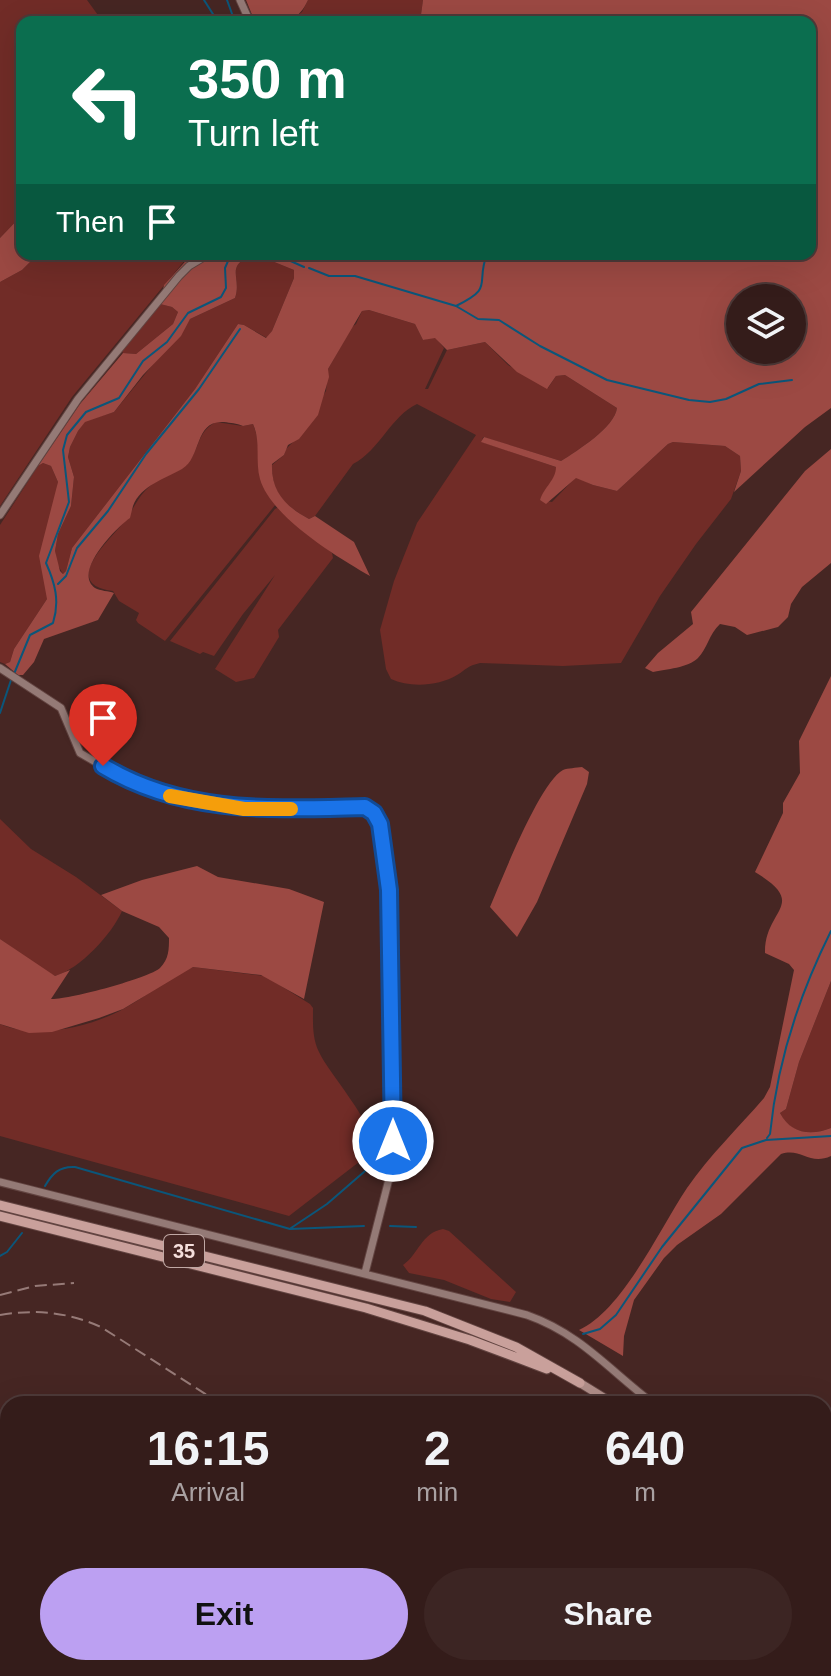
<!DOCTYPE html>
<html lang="en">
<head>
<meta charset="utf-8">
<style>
  body { margin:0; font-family:Arial,sans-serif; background:#3c2523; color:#f1f3f6; height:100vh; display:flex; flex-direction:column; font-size:30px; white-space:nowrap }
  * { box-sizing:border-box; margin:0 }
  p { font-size:26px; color:#a9a1a2 }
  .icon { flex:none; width:44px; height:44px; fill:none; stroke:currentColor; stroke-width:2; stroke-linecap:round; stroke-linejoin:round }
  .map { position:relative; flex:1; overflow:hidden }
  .side { position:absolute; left:0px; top:1396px; width:832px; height:280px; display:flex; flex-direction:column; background:#341c1a; border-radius:24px 24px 0 0; box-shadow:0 8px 32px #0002,0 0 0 2px #4e3a39 }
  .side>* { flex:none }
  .hud { position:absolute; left:16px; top:16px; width:800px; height:244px; border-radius:16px; box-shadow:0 8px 32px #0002,0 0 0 2px #4e3a39; background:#0b6e4f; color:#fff; overflow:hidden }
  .tools { position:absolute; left:726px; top:284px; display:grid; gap:16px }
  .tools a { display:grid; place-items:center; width:80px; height:80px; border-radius:50%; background:#341c1a; box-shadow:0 8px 32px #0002,0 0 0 2px #4e3a39; font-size:40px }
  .pin { position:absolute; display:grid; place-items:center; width:68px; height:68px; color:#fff; margin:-82px -34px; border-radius:50% 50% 50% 0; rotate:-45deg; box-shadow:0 0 8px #0007 }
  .pin .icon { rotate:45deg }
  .me { position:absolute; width:88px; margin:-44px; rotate:0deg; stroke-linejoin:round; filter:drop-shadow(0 0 6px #0008) }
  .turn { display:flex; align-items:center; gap:28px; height:168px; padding:0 40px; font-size:36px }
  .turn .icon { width:104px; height:104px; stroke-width:2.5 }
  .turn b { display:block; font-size:56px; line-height:68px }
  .then { display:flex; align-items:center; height:76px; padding:0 40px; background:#0003; gap:16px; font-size:30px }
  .eta { display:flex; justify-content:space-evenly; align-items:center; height:136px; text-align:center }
  .eta b { font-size:48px; font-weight:800; line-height:56px }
  .primary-button { display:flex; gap:16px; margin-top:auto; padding:16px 40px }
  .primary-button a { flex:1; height:92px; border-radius:48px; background:#bca0f2; color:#111; font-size:32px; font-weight:800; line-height:92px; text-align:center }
  .primary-button a+a { background:#3c2523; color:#f1f3f6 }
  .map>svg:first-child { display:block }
  .green { fill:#712c27 }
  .forest { fill:#9c4943; fill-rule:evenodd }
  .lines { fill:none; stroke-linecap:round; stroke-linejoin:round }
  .stream { stroke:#0b567a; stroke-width:2 }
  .secondary-casing { stroke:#624441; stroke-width:9 }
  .primary-casing { stroke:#624441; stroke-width:10 }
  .highway-casing { stroke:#624441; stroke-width:11 }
  .secondary { stroke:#947a76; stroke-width:7 }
  .primary { stroke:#b08e89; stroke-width:8 }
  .highway { stroke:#c9a09b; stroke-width:9 }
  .rail { stroke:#967a77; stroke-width:2; stroke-dasharray:12 6; stroke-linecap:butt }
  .route-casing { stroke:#114b97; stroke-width:20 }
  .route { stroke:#1a73e8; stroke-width:14 }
  .slow { stroke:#f59e0b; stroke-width:14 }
  .labels { text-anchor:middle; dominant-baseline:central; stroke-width:8; stroke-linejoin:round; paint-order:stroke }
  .shield { fill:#462623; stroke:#c0a8a4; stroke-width:2 }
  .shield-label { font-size:20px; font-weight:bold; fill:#f5dfdc }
</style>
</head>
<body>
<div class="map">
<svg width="831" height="1676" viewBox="0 0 831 1676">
  <rect width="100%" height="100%" fill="#462623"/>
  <path class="green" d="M 0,0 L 87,0 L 103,22 L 22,22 L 22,215 L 0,238 Z
    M 308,0 L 423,0 L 420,22 L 288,22 L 302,12 Z
    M 38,254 L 192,254 L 185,260 L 72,397 L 0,506 L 0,282 L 22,270 Z
    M 250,256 L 262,257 L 294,270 L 294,278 L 272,331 L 267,338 L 244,325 L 238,324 L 195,389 L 72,548 L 66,571 L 63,574 L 56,562 L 55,551 L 58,534 L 71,506 L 74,477 L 68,457 L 70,447 L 78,431 L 85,421 L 114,412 L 190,319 L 235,298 C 242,278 225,267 250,256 Z
    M 160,304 L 172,307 L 178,312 L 173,324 L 136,354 L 123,353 L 121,350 Z
    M 369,310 L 415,324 L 423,340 L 435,337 L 444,348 L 425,389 L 428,389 L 447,350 L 485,342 L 508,365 L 548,388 L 556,376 L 565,375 L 617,408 C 615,427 577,451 561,461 L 483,437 L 482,442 L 556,467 L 556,474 L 540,500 L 552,502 L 576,477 L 593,485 L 617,491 L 668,444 L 673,442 L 725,446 L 740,456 L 741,471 L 731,499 L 696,544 L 660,596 L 621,663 L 563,666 L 480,663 C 467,666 467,669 457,675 C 439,686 410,688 391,679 L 386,669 L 380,630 L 394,581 L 417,523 L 476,435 L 417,404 C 391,416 380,450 353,464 L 315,516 L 309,519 C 285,506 271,492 272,465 L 284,455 L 286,449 L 293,442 L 326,391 L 328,369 L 352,327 L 356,324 L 362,311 Z
    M 216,422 L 243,426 L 253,424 C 265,453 249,473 276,504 L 165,641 L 138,623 L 136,620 L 139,613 L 119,601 L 113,591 C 60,584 108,542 124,522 C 135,508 138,494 154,483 C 163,475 178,473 186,465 C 200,451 196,432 216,422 Z
    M 43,463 L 51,466 L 58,482 L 47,599 L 14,649 L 10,662 L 5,664 L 0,662 L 0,525 L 38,466 Z
    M 279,507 L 332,553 L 333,558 L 278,630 L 279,637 L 254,678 L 236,682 L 215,669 L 275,575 L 243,614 L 214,656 L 203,652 L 200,654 L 170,641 L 275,509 Z
    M 0,819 L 31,849 L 76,877 L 122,911 C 112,934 80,969 55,976 L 48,973 L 0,939 Z
    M 193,967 L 265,976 L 310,1004 L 313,1008 C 313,1023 312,1038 319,1052 C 330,1076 379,1127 372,1152 L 289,1216 L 0,1136 L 0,1024 C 37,1040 91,1027 125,1008 C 148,996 169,975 193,967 Z
    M 831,981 L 831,1128 C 811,1136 790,1134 780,1113 L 786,1109 L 799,1062 Z
    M 443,1229 L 449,1231 L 516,1292 L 510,1302 L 491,1299 L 444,1280 L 409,1273 L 403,1265 C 419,1254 421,1233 443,1229 Z"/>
  <path class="forest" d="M 246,0 L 308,0 C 296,26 281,22 255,22 Z
    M 423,0 L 831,0 L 831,408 L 805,427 L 734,492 L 741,471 L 740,456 L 725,446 L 673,442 L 668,444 L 617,491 L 593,485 L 576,478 L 546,504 L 540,500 C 544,487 556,480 556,467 L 481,442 L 484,437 L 561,461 C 577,451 615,427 617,408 L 565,375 L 556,376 L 547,389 L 517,372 L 485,342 L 447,350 L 435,338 L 423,340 L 415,324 L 369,310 L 362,311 L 328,369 L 329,377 L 318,415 L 299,439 L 288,445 L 284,455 L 272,464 C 271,491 285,506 309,519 L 315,516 L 354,542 L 370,576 C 337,557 271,517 260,479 C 255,461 261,441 253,424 L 243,426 C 236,423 231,423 224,422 C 194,420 202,457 182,469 C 165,479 141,485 133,506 C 132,510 131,514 130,518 C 117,527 72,572 95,588 C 100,591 109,591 114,593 L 98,620 L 44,639 L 34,662 L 23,675 L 18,675 L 5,664 L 10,662 L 14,649 L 47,599 L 39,556 L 58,482 L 51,466 L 43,463 L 38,466 L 80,404 L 123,353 L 136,354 L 173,324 L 178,312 L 172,307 L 160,304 L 164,285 L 192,254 L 810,254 L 810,22 L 420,22 ZM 250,256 L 262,257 L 294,270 L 294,278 L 272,331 L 266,338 L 244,325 L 238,324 L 195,389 L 72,548 L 66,571 L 63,574 L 60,571 L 55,551 L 58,534 L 71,506 L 74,477 L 68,457 L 70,447 L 78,431 L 85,422 L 114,412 L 143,375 L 181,336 L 190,319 L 235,298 C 242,278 225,267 250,256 ZM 740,298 L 792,298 L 792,350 L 740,350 Z
    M 22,215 L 22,254 L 38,254 L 22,270 L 0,282 L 0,238 Z
    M 831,449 L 831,563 L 802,587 L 791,604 L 788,617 L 778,627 L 747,635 L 735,627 L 720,624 C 709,634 707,649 698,658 C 688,668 666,669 653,672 L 645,668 L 658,653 L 693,624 L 691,612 L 805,471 Z
    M 831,676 L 831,981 L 799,1062 L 786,1109 L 780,1113 C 791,1134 811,1136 831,1128 L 831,1156 C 809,1166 801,1147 781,1154 L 721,1214 L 677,1245 L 664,1258 L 634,1300 L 624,1336 L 623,1356 L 579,1330 C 623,1310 660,1228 687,1188 C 709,1156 739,1127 764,1098 L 770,1087 L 794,970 L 789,964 L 765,953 C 764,909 810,905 755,872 L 783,813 L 783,803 L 800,773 L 799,741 Z
    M 582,767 L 589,772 L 587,784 L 537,902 L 517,937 L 490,907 C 501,881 540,782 563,770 C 568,768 576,768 582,767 Z
    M 197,866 L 218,877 L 289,889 L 324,902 L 304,999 L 261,975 L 193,967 L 123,1009 L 99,1018 L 52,1032 L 29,1033 L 0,1024 L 0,939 L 55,976 L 70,970 L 51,999 C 68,1000 149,978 160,968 C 169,959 169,949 169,938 L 159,927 L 122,911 L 101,895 L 142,880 Z"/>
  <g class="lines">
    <path class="stream" d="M 204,0 L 218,22
      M 227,0 L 235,22
      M 275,254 L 304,267
      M 309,268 L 329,276 L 355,276 L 456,306 L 478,319 L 499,320 L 540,346 L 607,380 L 689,400 L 710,402 L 726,399 L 759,384 L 792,380
      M 456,306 C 495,287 475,285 487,254
      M 58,584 L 66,576 L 77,548 L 108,511 L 146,454 L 199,389 L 240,329
      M 14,674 L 30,635 L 53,623 C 60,601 55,583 46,563 L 69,502 L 63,450 L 67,435 L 86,412 L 119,398 L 143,361 L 167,342 L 188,313 L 221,297 L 226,288 L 225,268 L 228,261 L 236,254
      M 0,713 L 11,680
      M 767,1138 L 770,1134 C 777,1064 800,993 831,931
      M 45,1186 C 52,1174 59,1166 75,1167 L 290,1229 L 364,1226
      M 390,1226 L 416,1227
      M 291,1228 L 327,1204 L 387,1152
      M 0,1256 L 7,1252 L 22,1233
      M 583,1334 L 600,1329 L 616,1315 L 662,1247 L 742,1148 L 766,1140 L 831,1136"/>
    <g class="secondary-casing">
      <path id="secondary" d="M 240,0 L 250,22
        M 0,515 L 78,399 L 179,276 L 189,266 L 209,254
        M 0,668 L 61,708 L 80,753 L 125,779 L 166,795 L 244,809 L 365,807 L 374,813 L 380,824 L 389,890 L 393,1141 L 390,1175 L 365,1273
        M 0,1182 L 527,1315 C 581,1334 610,1371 654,1404
        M 824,1469 L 831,1473"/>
    </g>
    <g class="primary-casing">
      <path id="primary" d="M 580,1383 L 614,1404
        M 824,1600 L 831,1609"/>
    </g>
    <g class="highway-casing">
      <path id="highway" d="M 0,1205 L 425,1311 L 516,1347 L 580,1383
        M 0,1216 L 366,1308 L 470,1340 L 547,1369"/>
    </g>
    <use href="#secondary" class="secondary"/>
    <use href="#primary" class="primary"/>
    <use href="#highway" class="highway"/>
    <path class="rail" d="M 0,1295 L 35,1286 L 74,1283
      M 0,1315 C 37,1309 67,1312 101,1327 L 221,1404
      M 0,1485 L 8,1488
      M 0,1587 L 8,1596
      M 0,1628 L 8,1634
      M 49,1668 L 62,1676
      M 69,1668 L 82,1676
      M 317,1668 L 329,1676"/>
  </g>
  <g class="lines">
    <g class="route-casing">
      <path id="route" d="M 103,766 C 184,815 273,809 365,807 L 374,813 L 380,824 L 389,890 L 393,1141"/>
    </g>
    <use href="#route" class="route"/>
    <path class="slow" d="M 170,796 L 244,809 L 291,809"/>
  </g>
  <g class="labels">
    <rect class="shield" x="164" y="1235" width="40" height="32" rx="6"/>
    <g class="shield-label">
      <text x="184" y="1251">35</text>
    </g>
  </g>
</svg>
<div class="tools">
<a><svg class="icon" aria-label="layers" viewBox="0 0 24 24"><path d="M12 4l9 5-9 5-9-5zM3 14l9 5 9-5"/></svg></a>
</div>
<div class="pin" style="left:103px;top:766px;background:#d93025"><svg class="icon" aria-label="arrive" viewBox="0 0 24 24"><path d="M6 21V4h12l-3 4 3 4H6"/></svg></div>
<svg class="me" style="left:393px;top:1141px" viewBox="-20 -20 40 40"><circle r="17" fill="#1a73e8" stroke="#fff" stroke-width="3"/><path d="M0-11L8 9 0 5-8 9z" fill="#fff"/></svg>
<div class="hud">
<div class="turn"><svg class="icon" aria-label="left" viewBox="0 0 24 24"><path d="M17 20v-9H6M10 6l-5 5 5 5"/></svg><div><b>350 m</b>Turn left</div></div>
<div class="then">Then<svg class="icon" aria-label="arrive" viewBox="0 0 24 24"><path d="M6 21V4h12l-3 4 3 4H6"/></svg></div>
</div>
<section class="side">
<div class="eta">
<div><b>16:15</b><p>Arrival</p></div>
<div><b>2</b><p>min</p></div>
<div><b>640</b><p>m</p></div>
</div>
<div class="primary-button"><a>Exit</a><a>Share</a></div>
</section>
</div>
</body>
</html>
